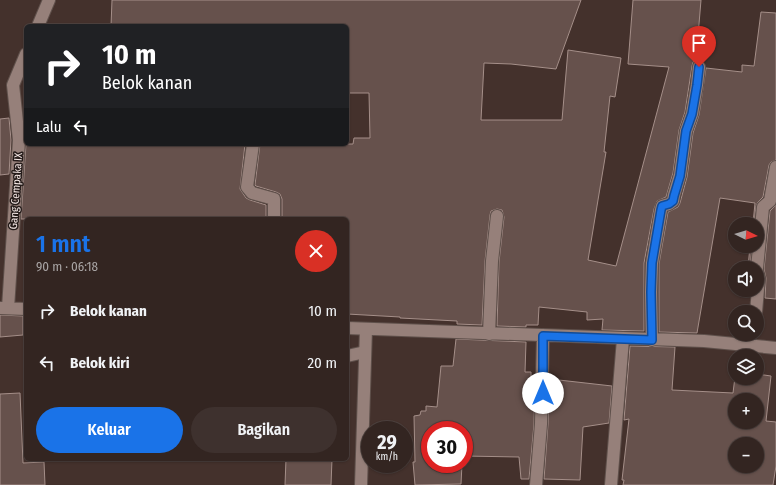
<!DOCTYPE html>
<html lang="id">
<head>
<meta charset="utf-8">
<style>
  body { margin:0; font-family:"Fira Sans Condensed",sans-serif; background:#3e312e; color:#f1f3f6; height:100vh; display:flex; flex-direction:column; font-size:15px; white-space:nowrap }
  * { box-sizing:border-box; margin:0 }
  p { font-size:13px; color:#a9a5a5 }
  .icon { flex:none; width:22px; height:22px; fill:none; stroke:currentColor; stroke-width:2; stroke-linecap:round; stroke-linejoin:round }
  .map { position:relative; flex:1; overflow:hidden }
  .details { position:absolute; left:24px; top:217px; width:325px; height:244px; display:flex; flex-direction:column; background:#332521; border-radius:6px; box-shadow:0 1px 3px #0004,0 0 0 1px #4e423f }
  .details>* { flex:none }
  .top-card { position:absolute; left:24px; top:24px; width:325px; height:122px; border-radius:6px; box-shadow:0 1px 3px #0004,0 0 0 1px #4e423f; background:#202124; color:#fff; overflow:hidden }
  .needle { width:26px; rotate:95deg }
  .controls { position:absolute; left:728px; top:217px; display:grid; gap:8px }
  .controls a { display:grid; place-items:center; width:36px; height:36px; border-radius:50%; background:#332521; box-shadow:0 1px 3px #0004,0 0 0 1px #4e423f; font-size:20px }
  .speed { position:absolute; left:361px; top:421px; display:flex; gap:8px; font-size:20px; font-weight:700; text-align:center }
  .speed>* { display:grid; place-content:center; width:52px; height:52px; border-radius:50%; background:#332521; box-shadow:0 1px 3px #0004,0 0 0 1px #4e423f; line-height:1 }
  .speed small { font-size:10px; font-weight:400 }
  .speed .limit { border:6px solid #d22; background:#fff; color:#111 }
  .pin { position:absolute; display:grid; place-items:center; width:34px; height:34px; color:#fff; margin:-41px -17px; border-radius:50% 50% 50% 0; rotate:-45deg; box-shadow:0 0 4px #0007 }
  .pin .icon { rotate:45deg }
  .me { position:absolute; width:44px; margin:-22px; rotate:0deg; stroke-linejoin:round; filter:drop-shadow(0 0 3px #0008) }
  .turn { display:flex; align-items:center; gap:14px; height:84px; padding:0 12px; font-size:18px }
  .turn .icon { width:52px; height:52px; stroke-width:2.5 }
  .turn b { display:block; font-size:28px; line-height:34px }
  .then { display:flex; align-items:center; height:38px; padding:0 12px; background:#0003; gap:8px; font-size:15px }
  .round { display:grid; place-items:center; flex:none; width:42px; height:42px; border-radius:21px; background:#3e312e }
  .summary { display:flex; align-items:center; justify-content:space-between; height:68px; padding:0 12px }
  h1 { font-size:24px; font-weight:600; line-height:30px; color:#1a73e8 }
  .action { display:flex; gap:8px; margin-top:auto; padding:8px 12px }
  .action a { flex:1; height:46px; border-radius:24px; background:#1a73e8; color:#fff; font-size:16px; font-weight:600; line-height:46px; text-align:center }
  .action a+a { background:#3e312e; color:#f1f3f6 }
  ul { padding:0; list-style:none }
  li { display:flex; align-items:center; gap:12px; height:52px; padding:0 12px }
  li div { flex:1 }
  li b { display:block; font-size:15px }
  li em { font-style:normal }
  .map>svg:first-child { display:block }
  .building { fill:#66514c; stroke:#a58f89; fill-rule:evenodd }
  .lines { fill:none; stroke-linecap:round; stroke-linejoin:round }
  .lane-casing { stroke:#5f504b; stroke-width:14 }
  .street-casing { stroke:#5f504b; stroke-width:14 }
  .lane { stroke:#96807a; stroke-width:12 }
  .street { stroke:#96807a; stroke-width:12 }
  .route-casing { stroke:#114b97; stroke-width:10 }
  .route { stroke:#1a73e8; stroke-width:7 }
  .labels { text-anchor:middle; dominant-baseline:central; stroke-width:3; stroke-linejoin:round; paint-order:stroke }
  .street-label { font-size:11px; fill:#f8ebe8; stroke:#241b19 }
</style>
</head>
<body>
<div class="map">
<svg width="776" height="485" viewBox="0 0 776 485">
  <rect width="100%" height="100%" fill="#44312c"/>
  <path class="building" d="M 112,0 L 581,0 L 556,69 L 511,64 L 484,63 L 481,120 L 562,120 L 568,50 L 621,58 L 615,97 L 610,96 L 604,152 L 606,152 L 588,260 L 616,266 L 669,67 L 628,64 L 633,0 L 701,0 L 696,60 L 693,62 L 692,66 L 685,112 L 679,130 L 673,173 L 666,197 L 657,201 L 654,209 L 644,263 L 644,331 L 602,330 L 603,319 L 587,320 L 587,312 L 539,307 L 538,325 L 526,325 L 526,327 L 497,326 L 499,262 L 504,217 L 502,210 L 497,209 L 491,211 L 490,215 L 485,261 L 482,325 L 457,324 L 457,321 L 400,318 L 400,317 L 347,314 L 347,219 L 282,219 L 282,199 L 280,194 L 276,192 L 256,186 L 255,185 L 260,144 L 353,144 L 354,138 L 370,138 L 369,93 L 347,93 L 347,26 L 111,26 Z
    M 761,12 L 776,13 L 776,160 L 771,162 L 769,165 L 763,197 L 758,202 L 756,206 L 754,224 L 753,224 L 755,203 L 720,198 L 697,333 L 659,332 L 659,264 L 668,212 L 678,207 L 680,203 L 687,177 L 693,133 L 699,115 L 706,68 L 742,72 L 742,65 L 754,66 Z
    M 9,118 L 11,140 L 9,174 L 0,175 L 0,119 Z
    M 26,144 L 245,144 L 240,189 L 246,198 L 250,200 L 266,205 L 266,219 L 21,219 Z
    M 776,205 L 776,299 L 765,298 L 766,278 L 764,269 L 770,211 Z
    M 750,246 L 752,246 L 750,268 L 748,268 Z
    M 0,315 L 23,316 L 23,335 L 0,337 Z
    M 456,339 L 526,342 L 525,372 L 531,372 L 531,377 L 535,378 L 534,424 L 529,479 L 521,479 L 519,457 L 464,456 L 464,430 L 430,430 L 430,464 L 462,464 L 461,484 L 415,485 L 413,462 L 415,462 L 414,416 L 420,415 L 421,411 L 426,411 L 426,406 L 437,407 L 441,366 L 453,366 Z
    M 630,346 L 675,347 L 672,390 L 733,393 L 735,377 L 735,378 L 757,378 L 757,374 L 771,376 L 766,421 L 776,422 L 776,466 L 773,485 L 623,485 L 624,480 L 622,480 L 629,419 L 624,420 ZM 735,400 L 757,400 L 757,422 L 735,422 ZM 735,444 L 757,444 L 757,466 L 735,466 Z
    M 550,379 L 612,386 L 609,423 L 583,427 L 580,480 L 544,479 L 548,424 Z
    M 20,393 L 23,463 L 44,462 L 45,485 L 0,485 L 0,394 Z
    M 286,459 L 332,459 L 331,485 L 285,485 Z"/>
  <g class="lines">
    <g class="lane-casing">
      <path id="lane" d="M 347,356 L 365,352"/>
    </g>
    <g class="street-casing">
      <path id="street" d="M 38,26 L 49,0
        M 253,144 L 247,187 L 252,193 L 274,199 L 274,219
        M 757,268 L 763,207 L 770,201 L 776,167
        M 1,308 L 26,309
        M 8,308 L 19,140 L 13,85 L 26,54
        M 756,312 L 759,278 L 757,271
        M 347,328 L 704,341 L 776,348
        M 489,334 L 492,261 L 497,216
        M 652,340 L 651,292 L 652,263 L 661,210 L 662,206 L 669,204 L 673,201 L 674,195 L 680,175 L 686,131 L 692,114 L 697,85 L 699,67
        M 361,485 L 366,329
        M 536,485 L 541,424 L 543,335
        M 611,485 L 623,339"/>
    </g>
    <use href="#lane" class="lane"/>
    <use href="#street" class="street"/>
  </g>
  <g class="lines">
    <g class="route-casing">
      <path id="route" d="M 543,393 L 543,336 L 652,340 L 651,292 L 652,263 L 661,210 L 662,206 L 669,204 L 673,201 L 674,196 L 680,176 L 686,131 L 692,114 L 697,85 L 699,67"/>
    </g>
    <use href="#route" class="route"/>
  </g>
  <g class="labels">
    <g class="street-label">
      <text transform="translate(16 191) rotate(-86)">Gang Cempaka IX</text>
    </g>
  </g>
</svg>
<div class="controls">
<a><svg class="needle" viewBox="-14 -14 28 28"><path d="M0-13l5 13h-10z" fill="#e53935"/><path d="M0 13l5-13h-10z" fill="#a9a5a5"/></svg></a>
<a><svg class="icon" aria-label="sound" viewBox="0 0 24 24"><path d="M4 9h4l5-4v14l-5-4H4zM17 9q2 3 0 6"/></svg></a>
<a><svg class="icon" aria-label="search" viewBox="0 0 24 24"><circle cx="10" cy="10" r="6"/><path d="M15 15l6 6"/></svg></a>
<a><svg class="icon" aria-label="layers" viewBox="0 0 24 24"><path d="M12 4l9 5-9 5-9-5zM3 14l9 5 9-5"/></svg></a>
<a>+</a>
<a>−</a>
</div>
<div class="speed"><div>29<small>km/h</small></div><div class="limit">30</div></div>
<div class="pin" style="left:699px;top:67px;background:#d93025"><svg class="icon" aria-label="arrive" viewBox="0 0 24 24"><path d="M6 21V4h12l-3 4 3 4H6"/></svg></div>
<svg class="me" style="left:543px;top:393px" viewBox="-20 -20 40 40"><circle r="19" fill="#fff"/><path d="M0-13L10 11 0 6-10 11z" fill="#1a73e8"/></svg>
<div class="top-card">
<div class="turn"><svg class="icon" aria-label="right" viewBox="0 0 24 24"><path d="M7 20v-9h11M14 6l5 5-5 5"/></svg><div><b>10 m</b>Belok kanan</div></div>
<div class="then">Lalu<svg class="icon" aria-label="left" viewBox="0 0 24 24"><path d="M17 20v-9H6M10 6l-5 5 5 5"/></svg></div>
</div>
<section class="details">
<div class="summary"><div><h1>1 mnt</h1><p>90 m · 06:18</p></div><a class="round" style="background:#d93025;color:#fff"><svg class="icon" aria-label="close" viewBox="0 0 24 24"><path d="M6 6l12 12M18 6L6 18"/></svg></a></div>
<ul>
<li><svg class="icon" aria-label="right" viewBox="0 0 24 24"><path d="M7 20v-9h11M14 6l5 5-5 5"/></svg><div><b>Belok kanan</b></div><em>10 m</em></li>
<li><svg class="icon" aria-label="left" viewBox="0 0 24 24"><path d="M17 20v-9H6M10 6l-5 5 5 5"/></svg><div><b>Belok kiri</b></div><em>20 m</em></li>
</ul>
<div class="action"><a>Keluar</a><a>Bagikan</a></div>
</section>
</div>
</body>
</html>
